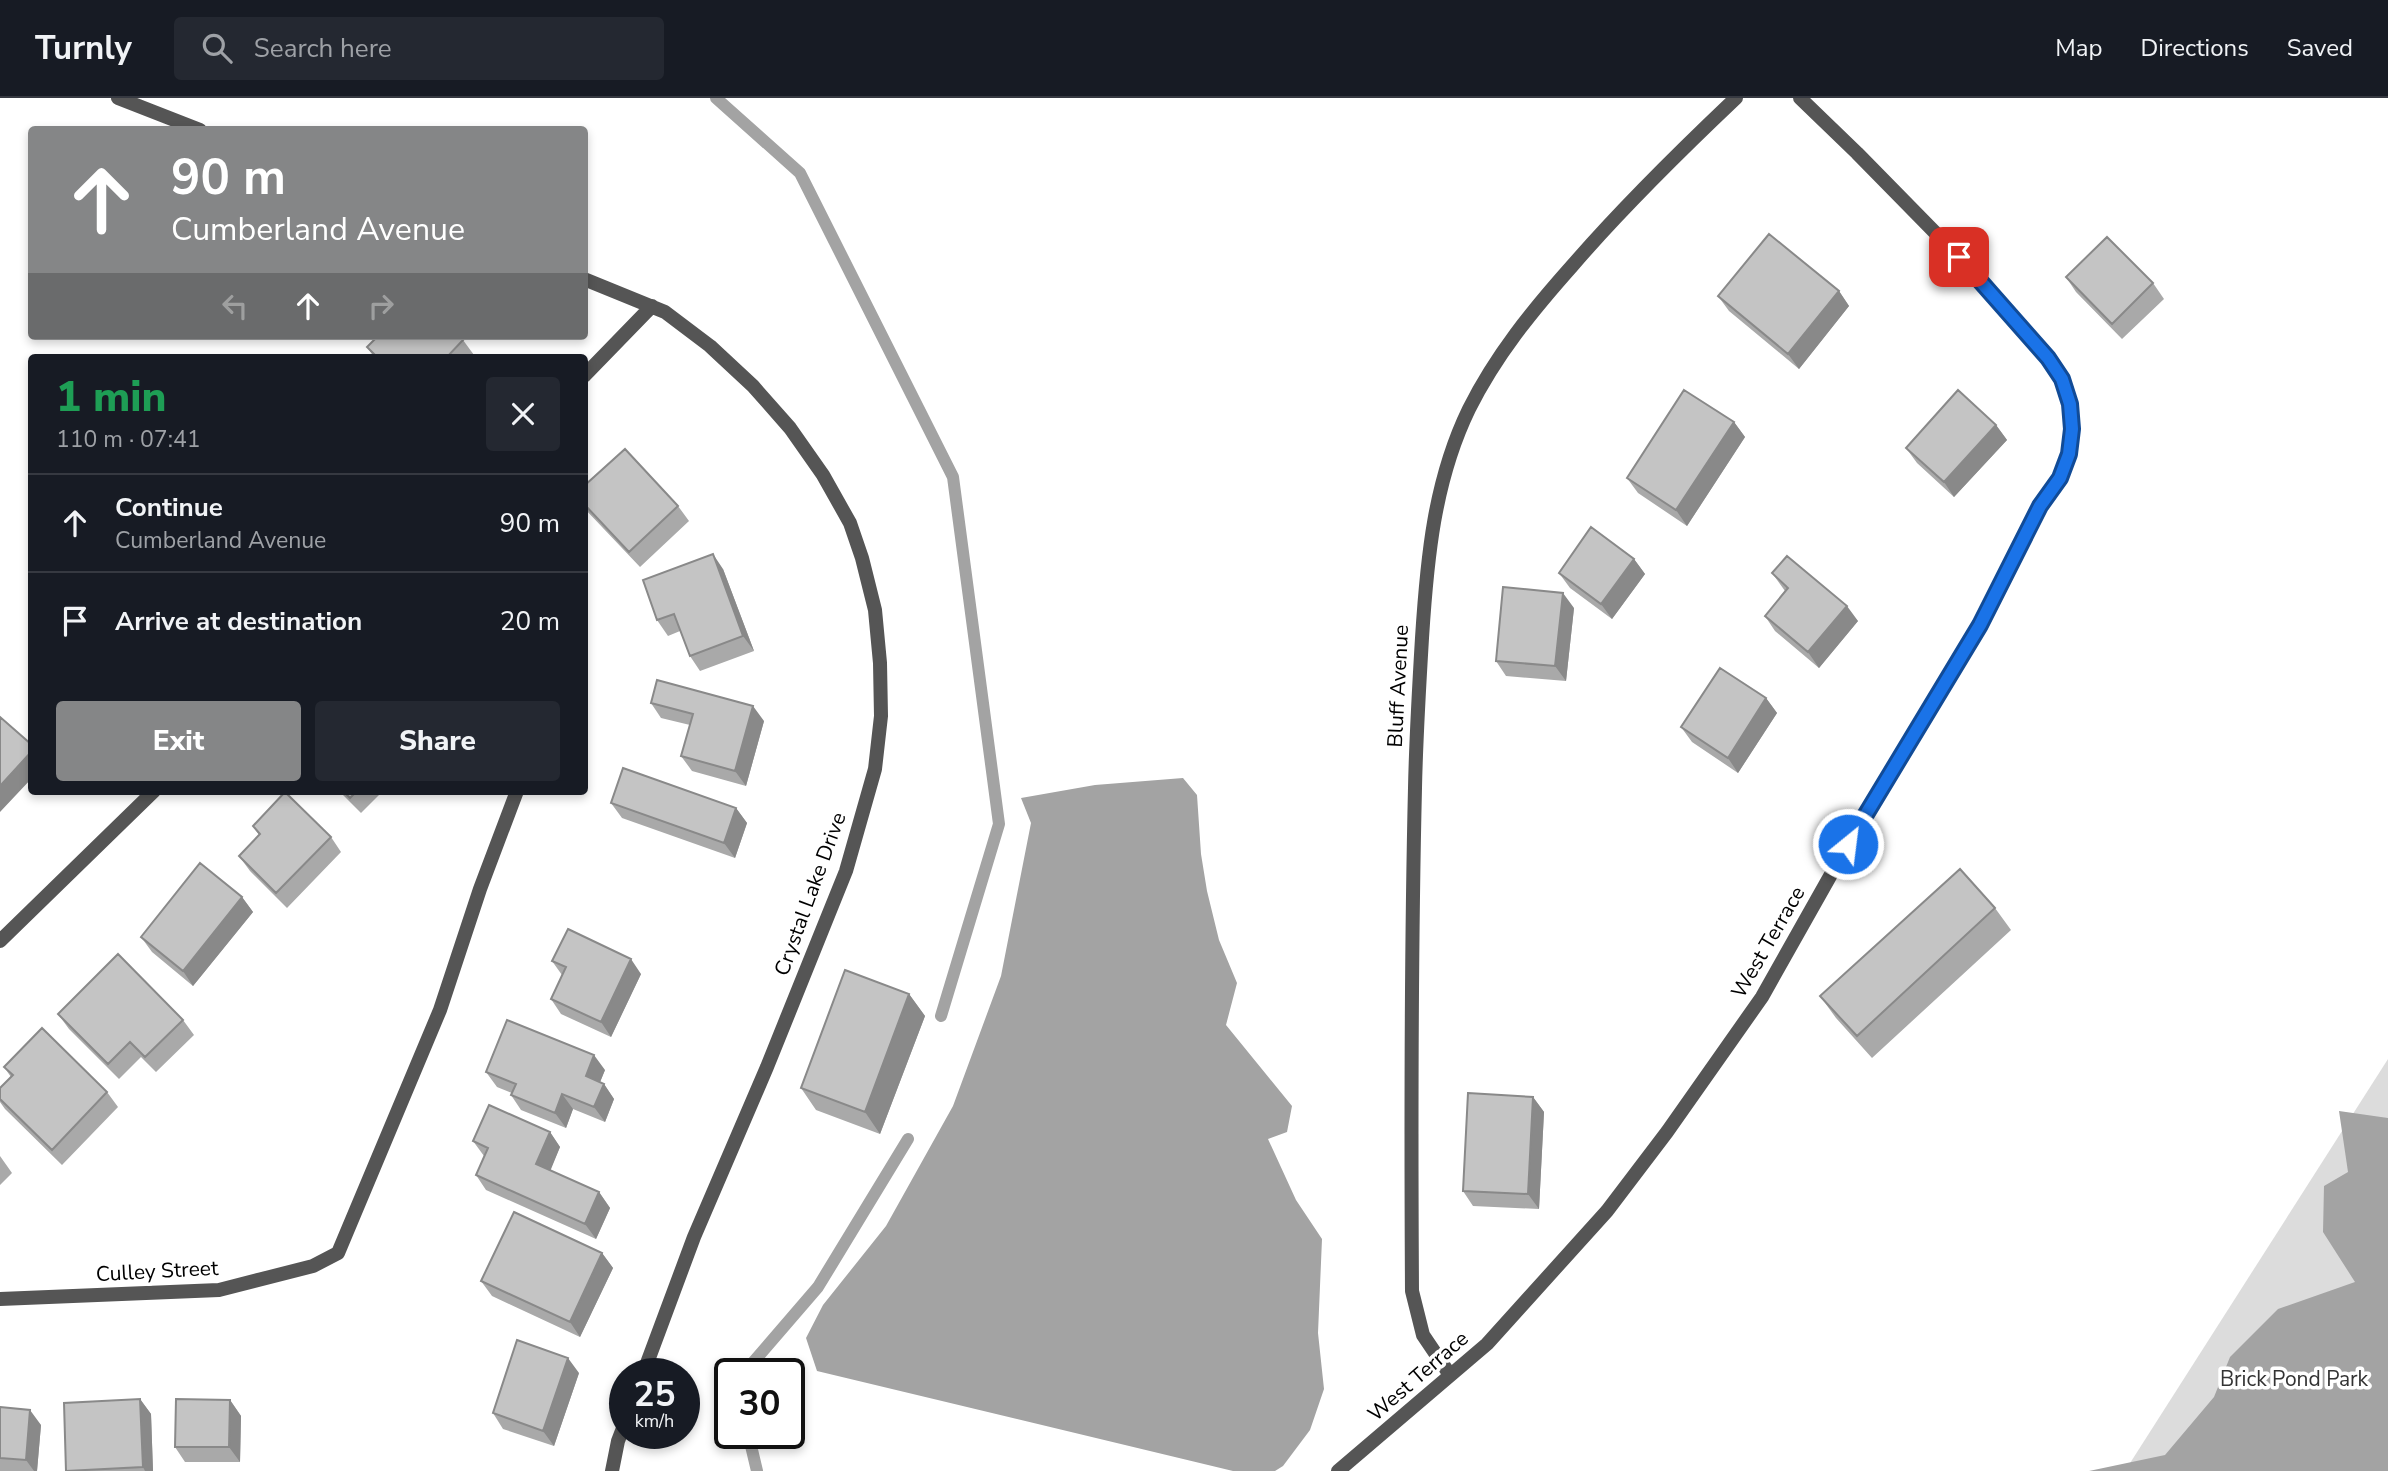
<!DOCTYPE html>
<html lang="en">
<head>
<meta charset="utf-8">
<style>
  body { margin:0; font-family:"Nunito Sans",sans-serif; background:#242831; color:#f1f3f6; height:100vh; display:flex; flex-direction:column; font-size:26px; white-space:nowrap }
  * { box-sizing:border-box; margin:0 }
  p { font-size:23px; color:#9ea1a6 }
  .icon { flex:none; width:38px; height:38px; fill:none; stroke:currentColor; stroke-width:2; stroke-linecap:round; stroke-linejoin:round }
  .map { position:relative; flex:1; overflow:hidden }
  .drawer { position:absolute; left:28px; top:256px; width:560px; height:441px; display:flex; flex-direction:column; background:#171b24; border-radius:7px; box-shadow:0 4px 10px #0003 }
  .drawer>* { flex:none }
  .top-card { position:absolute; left:28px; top:28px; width:560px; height:214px; border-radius:7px; box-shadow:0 4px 10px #0003; background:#858687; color:#fff; overflow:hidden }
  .speed { position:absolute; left:609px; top:1260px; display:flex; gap:14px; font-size:35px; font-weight:700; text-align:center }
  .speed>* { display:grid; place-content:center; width:91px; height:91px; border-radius:50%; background:#171b24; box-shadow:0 4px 10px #0003; line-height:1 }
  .speed small { font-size:18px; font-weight:400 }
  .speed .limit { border:4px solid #111; border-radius:10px; background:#fff; color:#111 }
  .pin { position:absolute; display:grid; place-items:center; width:60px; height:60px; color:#fff; margin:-30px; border-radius:14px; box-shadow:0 4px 10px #0006 }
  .me { position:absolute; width:77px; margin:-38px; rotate:29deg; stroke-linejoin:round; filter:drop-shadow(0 0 5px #0008) }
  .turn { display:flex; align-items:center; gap:24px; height:147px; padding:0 28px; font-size:32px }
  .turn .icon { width:91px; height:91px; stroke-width:2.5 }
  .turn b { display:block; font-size:49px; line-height:60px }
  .lanes { display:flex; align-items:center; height:66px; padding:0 28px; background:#0003; justify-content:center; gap:35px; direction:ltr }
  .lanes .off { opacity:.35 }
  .round { display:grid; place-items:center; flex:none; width:74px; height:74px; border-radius:7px; background:#242831 }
  .overview { display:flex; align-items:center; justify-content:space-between; height:119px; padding:0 28px }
  h1 { font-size:42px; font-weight:800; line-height:52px; color:#1e9e55 }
  .cta { display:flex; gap:14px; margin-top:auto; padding:14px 28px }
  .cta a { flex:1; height:80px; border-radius:7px; background:#858687; color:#fff; font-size:28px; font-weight:800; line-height:80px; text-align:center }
  .cta a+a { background:#242831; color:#f1f3f6 }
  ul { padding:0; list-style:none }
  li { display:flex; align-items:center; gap:21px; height:98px; padding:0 28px; border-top:2px solid #363941 }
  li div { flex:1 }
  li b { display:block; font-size:26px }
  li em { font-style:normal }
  header { display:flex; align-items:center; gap:42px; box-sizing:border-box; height:98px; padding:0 35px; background:#171b24; border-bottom:2px solid #363941 }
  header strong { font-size:33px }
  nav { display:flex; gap:38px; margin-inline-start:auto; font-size:24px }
  .search { width:490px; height:63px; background:#242831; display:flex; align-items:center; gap:18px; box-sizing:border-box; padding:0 24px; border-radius:7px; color:#9ea1a6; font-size:26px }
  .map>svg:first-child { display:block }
  .green { fill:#dcdcdc }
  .water { fill:#a3a3a3 }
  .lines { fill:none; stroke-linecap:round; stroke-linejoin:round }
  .stream { stroke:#a3a3a3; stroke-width:12 }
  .street { stroke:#555; stroke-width:14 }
  .wall { fill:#a9a9a9 }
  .shaded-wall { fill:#898989 }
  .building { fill:#c4c4c4; stroke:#898989; stroke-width:2 }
  .route-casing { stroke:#114b97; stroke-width:18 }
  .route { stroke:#1a73e8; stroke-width:12 }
  .labels { text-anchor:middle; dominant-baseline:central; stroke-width:7; stroke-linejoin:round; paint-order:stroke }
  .street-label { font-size:21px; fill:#000; stroke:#fff }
  .park-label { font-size:21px; fill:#333; stroke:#fff }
</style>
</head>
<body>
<header>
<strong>Turnly</strong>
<div class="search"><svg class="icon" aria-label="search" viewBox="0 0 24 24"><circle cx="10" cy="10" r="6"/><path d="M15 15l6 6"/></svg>Search here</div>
<nav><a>Map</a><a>Directions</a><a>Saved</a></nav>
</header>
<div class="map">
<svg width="2388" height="1373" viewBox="0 0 2388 1373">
  <rect width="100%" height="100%" fill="#fff"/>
  <path class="green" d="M 2388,961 L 2388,1373 L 2125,1373 Z"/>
  <path class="water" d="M 1183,680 L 1197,697 L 1201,756 L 1207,793 L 1219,842 L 1237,885 L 1226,927 L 1292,1008 L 1287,1034 L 1268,1041 L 1296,1102 L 1322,1141 L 1318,1235 L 1324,1291 L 1310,1332 L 1283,1368 L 1275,1373 L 1233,1373 L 817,1273 L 806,1240 L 823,1207 L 886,1128 L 953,1008 L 1001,878 L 1031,725 L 1021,700 L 1095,687 Z
    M 2339,1013 L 2388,1020 L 2388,1373 L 2089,1373 L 2165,1357 L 2214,1299 L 2230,1259 L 2278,1211 L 2355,1184 L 2323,1134 L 2324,1088 L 2348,1074 Z"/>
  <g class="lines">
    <path class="stream" d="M 716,0 L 800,75 L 953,379 L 999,726 L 941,918
      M 743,1276 L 818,1189 L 908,1041
      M 748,1335 L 757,1373"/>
    <path class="street" d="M 118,0 L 200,32
      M 584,181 L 665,214 L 710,248 L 753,288 L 790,330 L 823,377 L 850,425 L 862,460 L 875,512 L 880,565 L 881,618 L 875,671 L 846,773 L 767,969 L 694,1139 L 643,1276
      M 584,278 L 652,208
      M 0,843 L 154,693
      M 0,1201 L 219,1192 L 313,1168 L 338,1155 L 440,912 L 480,791 L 517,693
      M 1450,1277 L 1423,1237 L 1412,1193 C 1411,1025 1411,858 1415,690 C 1416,640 1419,590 1422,540 C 1427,461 1434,383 1469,311 C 1496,257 1532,213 1572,168 C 1623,109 1679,54 1736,0
      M 612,1373 L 618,1343 L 625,1325
      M 1338,1373 L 1487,1246 L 1607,1113 L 1667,1034 L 1762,899 L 1873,702 L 1980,527 L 2040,408 L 2060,380 L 2069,356 L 2072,331 L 2070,305 L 2061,281 L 2048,260 L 1959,159 L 1857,55 L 1800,0"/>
  </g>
  <path class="wall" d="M 2066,179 L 2153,185 L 2164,201 L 2122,241 L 2076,194 Z
    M 1839,193 L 1849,208 L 1799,271 L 1729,213 L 1718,198 Z
    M 463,242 L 474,257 L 472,259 L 374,259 L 367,249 Z
    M 1734,324 L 1745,339 L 1687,428 L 1638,395 L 1627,380 Z
    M 1996,327 L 2007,342 L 1954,399 L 1917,365 L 1906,350 Z
    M 584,388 L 678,408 L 689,423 L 640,469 L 584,410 Z
    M 1634,461 L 1645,476 L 1612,521 L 1570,490 L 1559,475 Z
    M 723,471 L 754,553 L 700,573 L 690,558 L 680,533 L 668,538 L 657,522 Z
    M 1772,475 L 1858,523 L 1819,570 L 1775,533 L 1765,518 L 1785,493 Z
    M 1574,510 L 1566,583 L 1506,578 L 1496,563 Z
    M 1766,600 L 1777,615 L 1738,675 L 1692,644 L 1681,629 Z
    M 651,605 L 764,623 L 746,688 L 692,673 L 681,658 L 690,627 L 661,620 Z
    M 339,693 L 383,693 L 361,715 Z
    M 611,705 L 736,710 L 747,725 L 735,760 L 622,720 Z
    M 253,728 L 331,739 L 341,754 L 287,810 L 250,773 L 239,758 L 259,737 Z
    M 242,799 L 253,814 L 193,888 L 152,854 L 141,839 Z
    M 1995,810 L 2011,832 L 1872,960 L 1836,920 L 1820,898 Z
    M 552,863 L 641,876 L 611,939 L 561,916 L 551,901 L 562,877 Z
    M 909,896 L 925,918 L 880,1036 L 816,1012 L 801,990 Z
    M 58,916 L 183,922 L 194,937 L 156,974 L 141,959 L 119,981 L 69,931 Z
    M 4,969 L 107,994 L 118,1009 L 62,1067 L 5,1011 L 0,1004 L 0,1001 L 11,979 Z
    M 605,972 L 600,984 L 604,986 L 614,1001 L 605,1024 L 573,1011 L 566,1030 L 521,1012 L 511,997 L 512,995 L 497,989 L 486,974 Z
    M 1533,999 L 1544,1014 L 1539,1111 L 1473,1108 L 1463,1093 Z
    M 550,1034 L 560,1049 L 550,1072 L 599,1094 L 610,1110 L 596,1141 L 486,1092 L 476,1077 L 484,1058 L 473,1043 Z
    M 0,1058 L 12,1075 L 0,1087 Z
    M 602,1155 L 613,1170 L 580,1239 L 492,1198 L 481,1183 Z
    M 579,1275 L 554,1348 L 503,1331 L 493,1315 Z
    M 140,1301 L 151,1316 L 153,1373 L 66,1373 Z
    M 230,1302 L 241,1318 L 240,1364 L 185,1364 L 175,1349 Z
    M 0,1309 L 41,1327 L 37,1373 L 0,1373 Z"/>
  <path class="shaded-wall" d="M 1839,193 L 1849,208 L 1799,271 L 1788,256 Z
    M 1734,324 L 1745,339 L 1687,428 L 1676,412 Z
    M 1996,327 L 2007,342 L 1954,399 L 1944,384 Z
    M 713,456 L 723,471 L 754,553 L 743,538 Z
    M 1634,461 L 1645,476 L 1612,521 L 1601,506 Z
    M 1563,495 L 1574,510 L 1566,583 L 1555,568 Z
    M 1847,508 L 1858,523 L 1819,570 L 1808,554 Z
    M 1766,600 L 1777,615 L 1738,675 L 1728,660 Z
    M 753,608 L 764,623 L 746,688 L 735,673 Z
    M 32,653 L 32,680 L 0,714 L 0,688 Z
    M 736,710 L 747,725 L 735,760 L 724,745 Z
    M 242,799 L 253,814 L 193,888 L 183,873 Z
    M 631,861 L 641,876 L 611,939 L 601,924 Z
    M 909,896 L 925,918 L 880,1036 L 865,1014 Z
    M 594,957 L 605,972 L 596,994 L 586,978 Z
    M 604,986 L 614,1001 L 605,1024 L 594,1009 Z
    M 562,996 L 573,1011 L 566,1030 L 555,1015 Z
    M 1533,999 L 1544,1014 L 1539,1111 L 1528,1096 Z
    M 550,1034 L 560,1049 L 547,1081 L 536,1066 Z
    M 599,1094 L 610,1110 L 596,1141 L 585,1126 Z
    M 602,1155 L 613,1170 L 580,1239 L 570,1224 Z
    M 568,1260 L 579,1275 L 554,1348 L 543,1333 Z
    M 140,1301 L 151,1316 L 153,1373 L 145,1373 L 143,1369 Z
    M 230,1302 L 241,1318 L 240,1364 L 229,1349 Z
    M 30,1312 L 41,1327 L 37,1373 L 34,1373 L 26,1362 Z"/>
  <path class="building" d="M 1769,136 L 1839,193 L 1788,256 L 1718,198 Z
    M 2107,139 L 2153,185 L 2112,226 L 2066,179 Z
    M 378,238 L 459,238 L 463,242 L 447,259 L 377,259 L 367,249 Z
    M 1684,292 L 1734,324 L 1676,412 L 1627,380 Z
    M 1958,292 L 1996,327 L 1944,384 L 1906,350 Z
    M 625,351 L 678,408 L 629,454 L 584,406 L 584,388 Z
    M 1591,429 L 1634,461 L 1601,506 L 1559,475 Z
    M 713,456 L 743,538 L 690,558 L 674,516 L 657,522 L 643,482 Z
    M 1787,458 L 1847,508 L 1808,554 L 1765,518 L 1788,490 L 1772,475 Z
    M 1503,489 L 1563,495 L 1555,568 L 1496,563 Z
    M 1720,570 L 1766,600 L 1728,660 L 1681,629 Z
    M 657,582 L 753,608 L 735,673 L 681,658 L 693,616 L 651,605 Z
    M 0,619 L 32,647 L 32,653 L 0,688 Z
    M 623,670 L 736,710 L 724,745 L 611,705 Z
    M 343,693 L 357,693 L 350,700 Z
    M 285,694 L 331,739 L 276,795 L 239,758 L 260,736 L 253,728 Z
    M 200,765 L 242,799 L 183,873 L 141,839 Z
    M 1960,771 L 1995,810 L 1857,938 L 1820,898 Z
    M 568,831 L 631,861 L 601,924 L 551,901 L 566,869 L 552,863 Z
    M 118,856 L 183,922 L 145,959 L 130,944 L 108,966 L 58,916 Z
    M 845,872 L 909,896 L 865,1014 L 801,990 Z
    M 507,922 L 594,957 L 586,978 L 604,986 L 594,1009 L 562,996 L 555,1015 L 511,997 L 516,986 L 486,974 Z
    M 42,930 L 107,994 L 52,1052 L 0,1001 L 0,990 L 13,977 L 4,969 Z
    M 1468,995 L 1533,999 L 1528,1096 L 1463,1093 Z
    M 489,1007 L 550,1034 L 536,1066 L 599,1094 L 585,1126 L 476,1077 L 488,1050 L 473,1043 Z
    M 514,1114 L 602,1155 L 570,1224 L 481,1183 Z
    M 517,1242 L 568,1260 L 543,1333 L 493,1315 Z
    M 140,1301 L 143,1369 L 66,1373 L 64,1305 Z
    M 176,1301 L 230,1302 L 229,1349 L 175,1349 Z
    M 0,1309 L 30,1312 L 26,1362 L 0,1360 Z"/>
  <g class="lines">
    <g class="route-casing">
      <path id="route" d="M 1848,746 L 1980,527 L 2040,408 L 2060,380 L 2069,356 L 2072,331 L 2070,306 L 2062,281 L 2048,260 L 1959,159"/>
    </g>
    <use href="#route" class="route"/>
  </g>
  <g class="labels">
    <g class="street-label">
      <text transform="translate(1398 588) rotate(-87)">Bluff Avenue</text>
      <text transform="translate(810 796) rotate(-70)">Crystal Lake Drive</text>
      <text transform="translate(1768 844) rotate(-60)">West Terrace</text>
      <text transform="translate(157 1173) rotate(-3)">Culley Street</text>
      <text transform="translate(1418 1278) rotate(-41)">West Terrace</text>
    </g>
    <g class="park-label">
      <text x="2294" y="1281">Brick Pond Park</text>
    </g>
  </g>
</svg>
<div class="speed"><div>25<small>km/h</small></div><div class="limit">30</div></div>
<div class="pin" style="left:1959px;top:159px;background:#d93025"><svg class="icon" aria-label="arrive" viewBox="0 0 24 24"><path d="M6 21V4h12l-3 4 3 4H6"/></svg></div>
<svg class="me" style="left:1848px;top:746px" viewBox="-20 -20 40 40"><circle r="17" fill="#1a73e8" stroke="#fff" stroke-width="3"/><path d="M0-11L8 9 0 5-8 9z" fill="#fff"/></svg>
<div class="top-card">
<div class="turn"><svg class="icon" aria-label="ahead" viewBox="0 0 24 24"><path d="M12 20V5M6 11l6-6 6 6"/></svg><div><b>90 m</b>Cumberland Avenue</div></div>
<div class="lanes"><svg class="icon off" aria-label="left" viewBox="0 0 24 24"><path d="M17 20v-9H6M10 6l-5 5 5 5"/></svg><svg class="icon" aria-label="ahead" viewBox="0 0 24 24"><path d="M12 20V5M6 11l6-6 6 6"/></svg><svg class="icon off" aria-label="right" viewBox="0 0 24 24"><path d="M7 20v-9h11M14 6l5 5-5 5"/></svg></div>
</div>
<section class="drawer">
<div class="overview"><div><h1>1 min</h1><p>110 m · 07:41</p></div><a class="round"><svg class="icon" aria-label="close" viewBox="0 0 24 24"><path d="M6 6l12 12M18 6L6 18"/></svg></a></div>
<ul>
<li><svg class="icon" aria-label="ahead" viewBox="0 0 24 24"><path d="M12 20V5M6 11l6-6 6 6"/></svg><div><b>Continue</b><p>Cumberland Avenue</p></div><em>90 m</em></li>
<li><svg class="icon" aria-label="arrive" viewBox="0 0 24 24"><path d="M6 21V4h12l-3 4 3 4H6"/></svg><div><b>Arrive at destination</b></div><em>20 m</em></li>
</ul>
<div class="cta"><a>Exit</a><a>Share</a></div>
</section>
</div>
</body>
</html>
